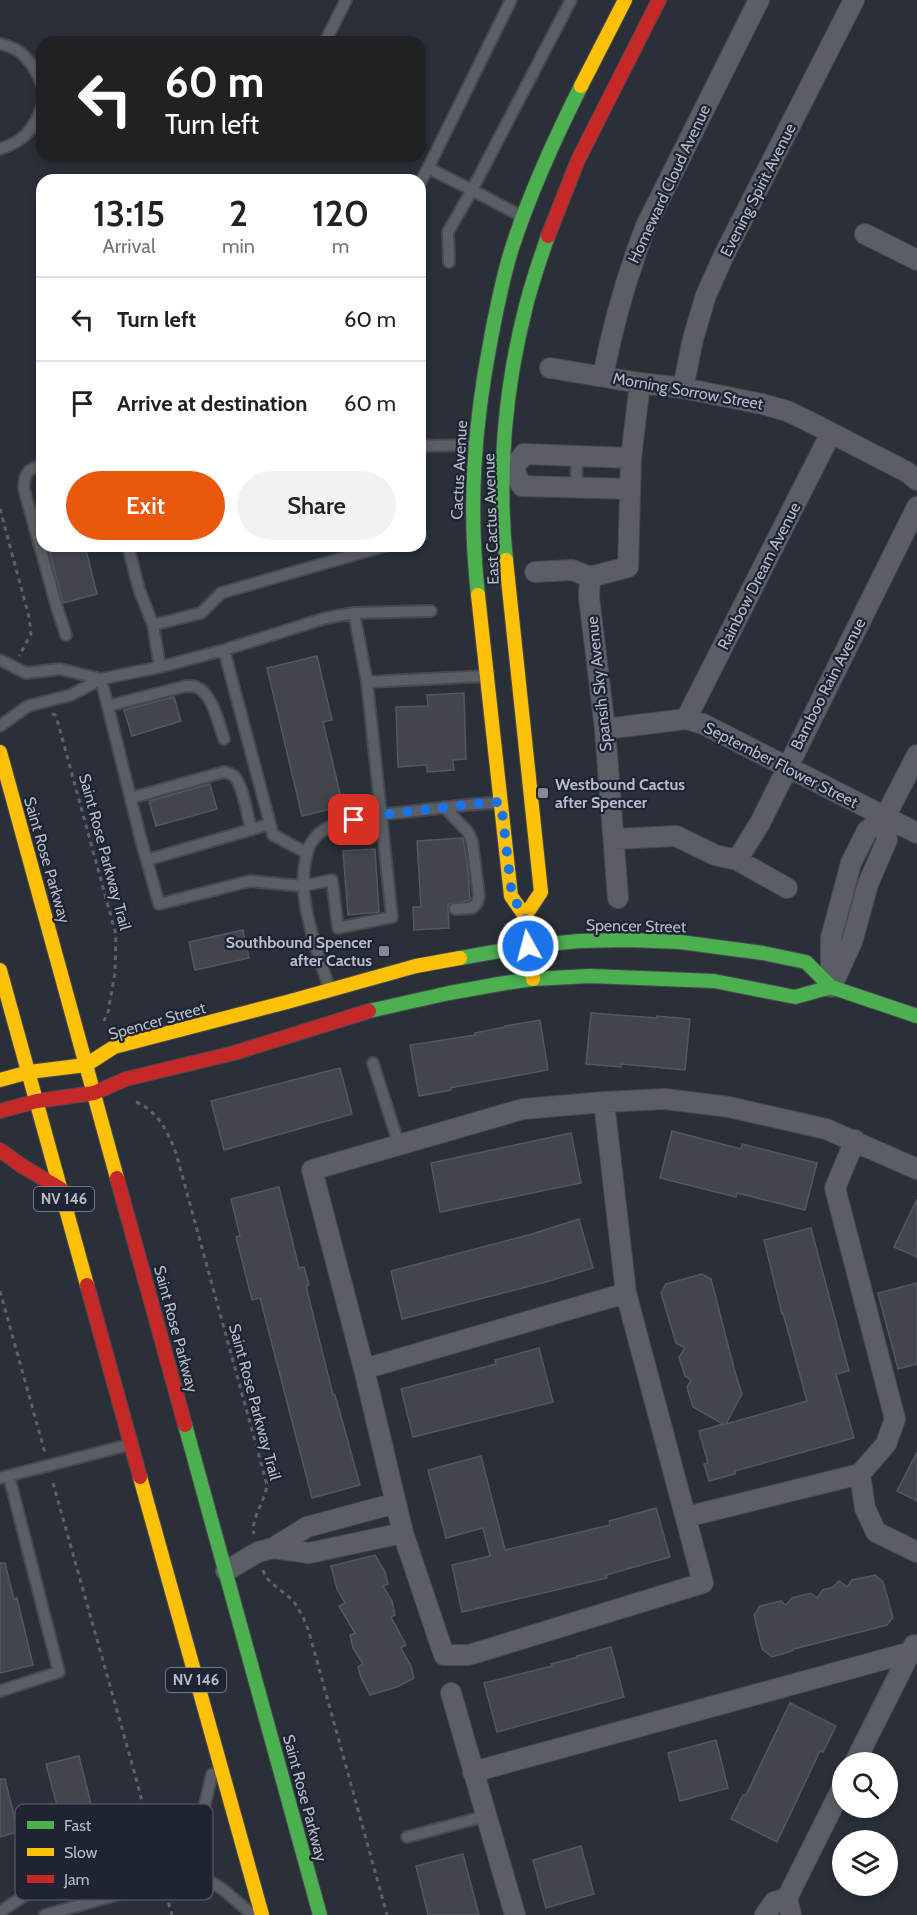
<!DOCTYPE html>
<html lang="en">
<head>
<meta charset="utf-8">
<style>
  body { margin:0; font-family:Cabin,sans-serif; background:#f2f2f2; color:#222; height:100vh; display:flex; flex-direction:column; font-size:22px; white-space:nowrap }
  * { box-sizing:border-box; margin:0 }
  p { font-size:20px; color:#767676 }
  .icon { flex:none; width:33px; height:33px; fill:none; stroke:currentColor; stroke-width:2; stroke-linecap:round; stroke-linejoin:round }
  .map { position:relative; flex:1; overflow:hidden }
  .drawer { position:absolute; left:36px; top:174px; width:390px; height:378px; display:flex; flex-direction:column; background:#fff; border-radius:18px; box-shadow:0 3px 9px #0003 }
  .drawer>* { flex:none }
  .top-card { position:absolute; left:36px; top:36px; width:390px; height:126px; border-radius:18px; box-shadow:0 3px 9px #0003; background:#202124; color:#fff; overflow:hidden }
  .controls { position:absolute; left:832px; top:1752px; display:grid; gap:12px }
  .controls a { display:grid; place-items:center; width:66px; height:66px; border-radius:50%; background:#fff; box-shadow:0 3px 9px #0003; font-size:30px }
  .pin { position:absolute; display:grid; place-items:center; width:51px; height:51px; color:#fff; margin:-26px; border-radius:12px; box-shadow:0 3px 9px #0006 }
  .me { position:absolute; width:66px; margin:-33px; rotate:353deg; stroke-linejoin:round; filter:drop-shadow(0 0 4px #0008) }
  .turn { display:flex; align-items:center; gap:21px; height:126px; padding:0 30px; font-size:27px }
  .turn .icon { width:78px; height:78px; stroke-width:2.5 }
  .turn b { display:block; font-size:42px; line-height:51px }
  .eta { display:flex; justify-content:space-evenly; align-items:center; height:102px; text-align:center }
  .eta b { font-size:36px; font-weight:600; line-height:42px }
  .button { display:flex; gap:12px; margin-top:auto; padding:12px 30px }
  .button a { flex:1; height:69px; border-radius:36px; background:#ea580c; color:#fff; font-size:24px; font-weight:600; line-height:69px; text-align:center }
  .button a+a { background:#f2f2f2; color:#222 }
  ul { padding:0; list-style:none }
  li { display:flex; align-items:center; gap:18px; height:84px; padding:0 30px; border-top:2px solid #e0e0e0 }
  li div { flex:1 }
  li b { display:block; font-size:22px }
  li em { font-style:normal }
  .map>svg:first-child { display:block }
  .building { fill:#42464c; stroke:#53575f; stroke-width:1.5 }
  .lines { fill:none; stroke-linecap:round; stroke-linejoin:round }
  .lane-casing { stroke:#464a50; stroke-width:14 }
  .street-casing { stroke:#464a50; stroke-width:22 }
  .fast-casing { stroke:#464a50; stroke-width:16 }
  .slow-casing { stroke:#464a50; stroke-width:16 }
  .jam-casing { stroke:#464a50; stroke-width:16 }
  .path { stroke:#5d6269; stroke-width:3; stroke-dasharray:4.5 4.5; stroke-linecap:butt }
  .lane { stroke:#5b5e65; stroke-width:10 }
  .street { stroke:#5b5e65; stroke-width:20 }
  .fast { stroke:#4caf50; stroke-width:14 }
  .slow { stroke:#ffc107; stroke-width:14 }
  .jam { stroke:#c62828; stroke-width:14 }
  .route { stroke:#1a73e8; stroke-width:10; stroke-dasharray:0 18 }
  .poi-dot { fill:#858a95; stroke:#1e2432; stroke-width:2 }
  .labels { text-anchor:middle; dominant-baseline:central; stroke-width:4.5; stroke-linejoin:round; paint-order:stroke }
  .shield { fill:#1e2432; stroke:#888e9b; stroke-width:1.5 }
  .shield-label { font-size:15px; font-weight:bold; fill:#b5bbc8 }
  .street-label { font-size:16px; fill:#b5bbc8; stroke:#1e2432 }
  .poi-label { font-size:16px; font-weight:bold; fill:#b5bbc8; stroke:#1e2432; text-anchor:start }
  .key { fill:#1e2432; stroke:#4b515f; stroke-width:1.5 }
  .key-label { font-size:16px; fill:#b5bbc8 }
</style>
</head>
<body>
<div class="map">
<svg width="917" height="1915" viewBox="0 0 917 1915">
  <rect width="100%" height="100%" fill="#2b2f37"/>
  <path class="building" d="M 48,546 L 85,546 L 97,594 L 63,603 Z
    M 317,656 L 332,720 L 323,722 L 343,806 L 302,816 L 267,668 Z
    M 464,693 L 466,759 L 453,760 L 454,770 L 427,772 L 427,765 L 398,767 L 396,707 L 428,706 L 427,695 Z
    M 174,697 L 181,721 L 132,736 L 124,710 Z
    M 210,784 L 217,809 L 156,826 L 149,801 Z
    M 463,838 L 468,869 L 470,900 L 448,904 L 449,928 L 414,930 L 413,907 L 421,907 L 417,841 Z
    M 375,849 L 379,912 L 348,915 L 343,851 Z
    M 243,930 L 249,958 L 195,970 L 189,942 Z
    M 591,1013 L 657,1018 L 657,1016 L 690,1019 L 685,1070 L 621,1064 L 621,1067 L 586,1064 Z
    M 540,1020 L 548,1070 L 482,1082 L 450,1088 L 451,1090 L 419,1096 L 410,1045 L 475,1035 L 475,1033 L 505,1027 L 505,1026 Z
    M 340,1068 L 352,1114 L 224,1150 L 211,1101 Z
    M 672,1131 L 741,1149 L 742,1144 L 817,1163 L 805,1210 L 737,1193 L 736,1197 L 660,1178 Z
    M 571,1133 L 581,1183 L 440,1212 L 431,1163 Z
    M 279,1187 L 299,1268 L 304,1267 L 309,1285 L 306,1286 L 333,1395 L 335,1395 L 360,1485 L 312,1498 L 260,1298 L 252,1300 L 236,1237 L 240,1236 L 231,1199 Z
    M 917,1199 L 917,1257 L 894,1247 Z
    M 579,1219 L 593,1268 L 542,1283 L 402,1319 L 391,1271 L 532,1234 Z
    M 811,1228 L 849,1371 L 836,1374 L 854,1438 L 735,1471 L 735,1474 L 709,1481 L 704,1464 L 708,1463 L 699,1431 L 723,1424 L 693,1407 L 687,1387 L 691,1380 L 685,1376 L 679,1357 L 685,1348 L 676,1343 L 661,1293 L 666,1284 L 702,1274 L 711,1279 L 735,1372 L 742,1394 L 726,1424 L 807,1401 L 783,1313 L 782,1314 L 764,1240 Z
    M 917,1283 L 917,1364 L 898,1369 L 878,1293 Z
    M 539,1348 L 553,1402 L 413,1437 L 401,1389 L 496,1364 L 495,1360 Z
    M 917,1452 L 917,1501 L 897,1491 Z
    M 481,1456 L 505,1550 L 610,1525 L 609,1521 L 656,1508 L 670,1557 L 606,1575 L 607,1578 L 462,1612 L 452,1565 L 490,1556 L 483,1528 L 446,1538 L 428,1470 Z
    M 375,1555 L 385,1572 L 388,1584 L 383,1586 L 392,1601 L 395,1615 L 391,1617 L 406,1645 L 401,1648 L 411,1666 L 414,1678 L 397,1687 L 370,1695 L 361,1678 L 358,1667 L 363,1664 L 353,1648 L 350,1635 L 355,1633 L 339,1606 L 345,1603 L 337,1589 L 331,1566 Z
    M 0,1563 L 5,1563 L 14,1599 L 17,1598 L 33,1665 L 0,1673 Z
    M 875,1575 L 883,1582 L 893,1617 L 887,1625 L 794,1649 L 792,1651 L 772,1657 L 762,1649 L 754,1615 L 760,1606 L 781,1601 L 786,1605 L 792,1598 L 811,1593 L 817,1598 L 823,1590 L 833,1587 L 839,1581 L 847,1587 L 852,1580 Z
    M 611,1647 L 624,1697 L 497,1732 L 484,1683 L 552,1666 L 551,1664 L 578,1657 L 577,1656 Z
    M 790,1703 L 836,1726 L 823,1752 L 820,1751 L 777,1842 L 731,1819 L 743,1795 L 746,1795 Z
    M 716,1740 L 728,1788 L 680,1801 L 668,1753 Z
    M 79,1756 L 95,1820 L 63,1828 L 46,1764 Z
    M 0,1779 L 5,1779 L 18,1832 L 0,1837 Z
    M 581,1846 L 594,1894 L 546,1908 L 533,1860 Z
    M 463,1854 L 479,1915 L 428,1915 L 416,1866 Z"/>
  <g class="lines">
    <g class="lane-casing">
      <path id="lane" d="M 511,0 L 428,168 L 472,190 L 571,0
        M 325,42 L 346,0
        M 0,44 C 23,48 34,65 42,85
        M 0,149 C 24,141 34,130 42,106
        M 420,183 L 428,168
        M 449,262 L 448,232 L 472,190 L 523,217
        M 420,446 L 474,445
        M 42,466 C 27,468 24,475 24,489 L 57,608 L 66,635
        M 576,488 L 577,456
        M 420,534 L 420,536
        M 128,546 L 139,589 L 153,625
        M 224,650 L 273,835 L 307,853
        M 0,660 L 26,673 L 60,669 L 101,679
        M 160,667 L 153,625 L 201,613 L 221,593 L 385,546
        M 101,679 L 141,840 L 159,904 L 250,881 L 302,886 L 332,880 L 338,928 L 392,917 L 367,682 L 354,613 L 431,611
        M 367,682 L 487,676
        M 108,706 L 186,686 C 189,686 193,686 196,687 C 212,692 219,725 224,739
        M 0,726 L 28,706 L 71,695 L 101,679 L 160,667 L 224,650 L 326,618 L 354,613
        M 131,798 L 224,772 C 229,773 230,773 234,776 C 243,785 248,817 251,830
        M 444,807 L 468,832 L 472,841 L 479,896 L 477,903 L 472,908 L 455,909
        M 147,860 L 270,824
        M 329,988 C 316,945 294,895 308,850 C 309,845 316,835 321,832 C 342,817 388,814 414,811 C 443,808 471,803 500,803
        M 373,1063 L 399,1145
        M 0,1478 L 128,1445
        M 0,1691 L 59,1672 L 9,1476
        M 407,1837 L 486,1816
        M 0,1912 L 28,1893 L 157,1859 C 168,1856 179,1853 188,1846 C 199,1838 208,1789 212,1774
        M 45,1915 L 163,1882 C 212,1870 217,1886 252,1914"/>
    </g>
    <g class="street-casing">
      <path id="street" d="M 865,234 L 917,260
        M 550,368 L 640,383 L 683,388 L 762,404 L 787,411 L 808,421 L 907,472 L 917,480
        M 603,376 C 613,324 627,275 646,226 L 759,0
        M 683,388 L 693,339 L 706,295 L 724,255 L 854,0
        M 513,469 L 524,454 L 631,458
        M 513,469 L 522,486 L 630,489
        M 535,572 L 572,570 L 590,577 L 628,567 L 631,458 L 640,383
        M 590,577 L 589,597 L 605,729 L 618,898
        M 686,719 L 831,433
        M 605,729 L 686,719 L 703,724 L 917,833
        M 615,839 L 676,836 L 715,855 L 737,860 L 787,888
        M 737,860 L 760,823 L 917,507
        M 834,981 L 852,942 L 868,884 L 887,840 L 885,817
        M 831,987 L 831,938 L 851,863 L 867,831 L 885,817 L 917,755
        M 604,1102 L 626,1293
        M 855,1140 L 835,1188 L 895,1419 L 886,1444 L 860,1474 L 865,1508 L 876,1532 L 917,1552
        M 626,1293 L 703,1583 L 469,1655 L 444,1655 L 403,1533 L 364,1369 Z
        M 364,1369 L 312,1170 L 523,1109 L 604,1102 L 665,1099 L 729,1107 L 826,1129 L 917,1169
        M 686,1517 L 860,1474
        M 273,1548 L 309,1553 L 403,1533
        M 226,1571 L 258,1552 L 273,1548 L 307,1527 L 396,1503
        M 451,1693 L 515,1915
        M 855,1762 L 914,1645
        M 473,1772 L 911,1652
        M 787,1898 L 791,1915
        M 765,1915 L 774,1902 L 787,1898 L 843,1786"/>
    </g>
    <g class="fast-casing">
      <path id="fast" d="M 506,560 C 497,476 505,387 526,306 C 532,282 540,259 548,236
        M 478,595 C 468,506 474,426 491,338 C 497,307 503,275 513,245 C 531,190 555,138 581,86
        M 460,958 L 528,946 L 579,941 L 629,940 L 680,942 L 763,953 L 806,962 L 831,987 L 917,1016
        M 369,1011 L 449,993 L 505,983 L 533,979 L 590,976 L 714,981 L 795,997 L 831,987
        M 185,1425 L 320,1915"/>
    </g>
    <g class="slow-casing">
      <path id="slow" d="M 581,86 L 625,0
        M 506,560 L 541,892 L 525,916
        M 478,595 L 511,896 L 525,916 L 533,979
        M 0,752 L 117,1178
        M 0,970 L 87,1285
        M 0,1080 L 29,1072 L 86,1065 L 114,1047 L 287,1002 L 416,966 L 460,958
        M 140,1477 L 262,1915"/>
    </g>
    <g class="jam-casing">
      <path id="jam" d="M 548,236 L 578,160 L 659,0
        M 0,1111 L 37,1101 L 94,1093 L 126,1079 L 234,1053 L 369,1011
        M 0,1150 L 22,1166 L 61,1189
        M 117,1178 L 185,1425
        M 87,1285 L 140,1477"/>
    </g>
    <path class="path" d="M 0,509 L 29,617 L 31,634 L 19,656
      M 52,714 L 55,715 L 58,723 L 116,935 L 115,973 L 108,1012 L 104,1021
      M 136,1102 C 158,1111 168,1132 176,1153 L 267,1485 C 265,1501 250,1520 254,1534
      M 0,1291 L 45,1453
      M 53,1483 L 134,1771 L 154,1847
      M 263,1570 C 267,1584 283,1590 293,1601 C 300,1610 305,1621 309,1632 L 387,1915
      M 166,1894 L 172,1915"/>
    <use href="#lane" class="lane"/>
    <use href="#street" class="street"/>
    <use href="#fast" class="fast"/>
    <use href="#slow" class="slow"/>
    <use href="#jam" class="jam"/>
  </g>
  <g class="lines">
    <path class="route" d="M 354,820 L 372,816 L 482,803 L 501,802 L 512,896 L 525,916 L 528,946"/>
  </g>
  <g class="poi-dot">
    <rect x="537" y="787" width="12" height="12" rx="3"/>
    <rect x="378" y="945" width="12" height="12" rx="3"/>
  </g>
  <g class="labels">
    <g class="shield">
      <rect x="34" y="1187" width="60" height="24" rx="4.5"/>
      <rect x="166" y="1668" width="60" height="24" rx="4.5"/>
    </g>
    <g class="shield-label">
      <text x="64" y="1199">NV 146</text>
      <text x="196" y="1680">NV 146</text>
    </g>
    <g class="street-label">
      <text transform="translate(669 184) rotate(-65)">Homeward Cloud Avenue</text>
      <text transform="translate(758 190) rotate(-63)">Evening Spirit Avenue</text>
      <text transform="translate(688 391) rotate(10)">Morning Sorrow Street</text>
      <text transform="translate(459 470) rotate(-87)">Cactus Avenue</text>
      <text transform="translate(491 519) rotate(-92)">East Cactus Avenue</text>
      <text transform="translate(759 576) rotate(-63)">Rainbow Dream Avenue</text>
      <text transform="translate(599 684) rotate(-96)">Spansih Sky Avenue</text>
      <text transform="translate(828 684) rotate(-63)">Bamboo Rain Avenue</text>
      <text transform="translate(781 765) rotate(27)">September Flower Street</text>
      <text transform="translate(105 852) rotate(75)">Saint Rose Parkway Trail</text>
      <text transform="translate(47 860) rotate(74)">Saint Rose Parkway</text>
      <text transform="translate(636 926) rotate(1)">Spencer Street</text>
      <text transform="translate(157 1021) rotate(-16)">Spencer Street</text>
      <text transform="translate(176 1329) rotate(75)">Saint Rose Parkway</text>
      <text transform="translate(255 1402) rotate(75)">Saint Rose Parkway Trail</text>
      <text transform="translate(305 1798) rotate(75)">Saint Rose Parkway</text>
    </g>
    <g class="poi-label">
      <text x="555" y="784">Westbound Cactus<tspan x="555" dy="18">after Spencer</tspan></text>
      <text x="372" y="942" text-anchor="end">Southbound Spencer<tspan x="372" dy="18">after Cactus</tspan></text>
    </g>
  </g>
  <rect x="15" y="1804" width="198" height="96" rx="9" class="key"/>
  <rect x="27" y="1821" width="27" height="8" fill="#4caf50"/>
  <rect x="27" y="1848" width="27" height="8" fill="#ffc107"/>
  <rect x="27" y="1875" width="27" height="8" fill="#c62828"/>
  <g class="key-label">
    <text x="64" y="1831">Fast</text>
    <text x="64" y="1858">Slow</text>
    <text x="64" y="1885">Jam</text>
  </g>
</svg>
<div class="controls">
<a><svg class="icon" aria-label="search" viewBox="0 0 24 24"><circle cx="10" cy="10" r="6"/><path d="M15 15l6 6"/></svg></a>
<a><svg class="icon" aria-label="layers" viewBox="0 0 24 24"><path d="M12 4l9 5-9 5-9-5zM3 14l9 5 9-5"/></svg></a>
</div>
<div class="pin" style="left:354px;top:820px;background:#d93025"><svg class="icon" aria-label="arrive" viewBox="0 0 24 24"><path d="M6 21V4h12l-3 4 3 4H6"/></svg></div>
<svg class="me" style="left:528px;top:946px" viewBox="-20 -20 40 40"><circle r="17" fill="#1a73e8" stroke="#fff" stroke-width="3"/><path d="M0-11L8 9 0 5-8 9z" fill="#fff"/></svg>
<div class="top-card">
<div class="turn"><svg class="icon" aria-label="left" viewBox="0 0 24 24"><path d="M17 20v-9H6M10 6l-5 5 5 5"/></svg><div><b>60 m</b>Turn left</div></div>
</div>
<section class="drawer">
<div class="eta">
<div><b>13:15</b><p>Arrival</p></div>
<div><b>2</b><p>min</p></div>
<div><b>120</b><p>m</p></div>
</div>
<ul>
<li><svg class="icon" aria-label="left" viewBox="0 0 24 24"><path d="M17 20v-9H6M10 6l-5 5 5 5"/></svg><div><b>Turn left</b></div><em>60 m</em></li>
<li><svg class="icon" aria-label="arrive" viewBox="0 0 24 24"><path d="M6 21V4h12l-3 4 3 4H6"/></svg><div><b>Arrive at destination</b></div><em>60 m</em></li>
</ul>
<div class="button"><a>Exit</a><a>Share</a></div>
</section>
</div>
</body>
</html>
